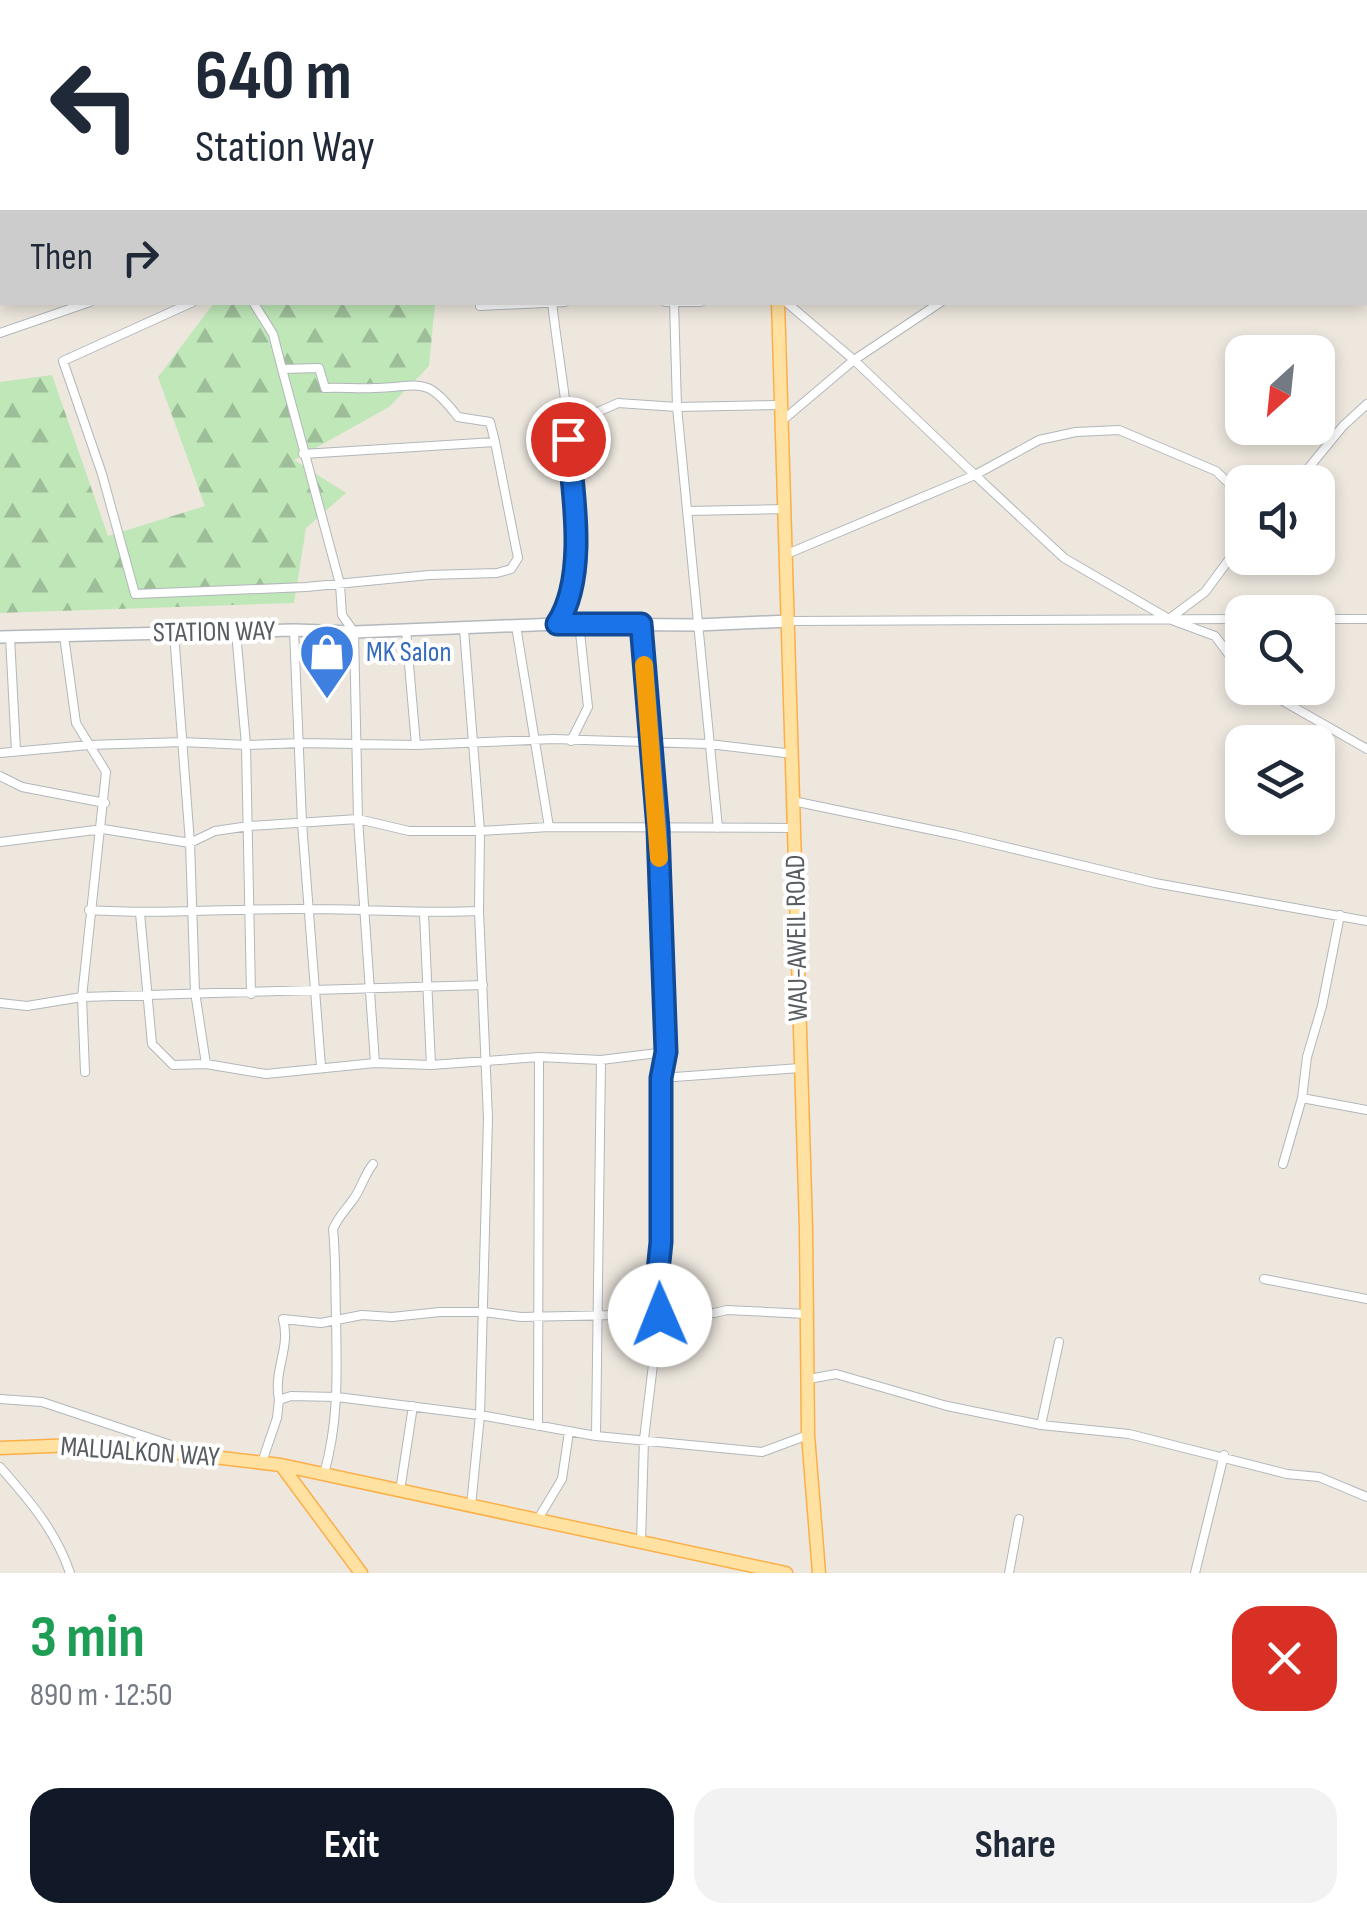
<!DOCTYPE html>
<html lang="en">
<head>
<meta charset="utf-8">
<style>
  body { margin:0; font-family:"Sofia Sans Condensed",sans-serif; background:#f2f2f3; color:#1f2937; height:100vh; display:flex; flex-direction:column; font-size:38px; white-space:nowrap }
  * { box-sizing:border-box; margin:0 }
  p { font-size:32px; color:#747a83 }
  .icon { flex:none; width:55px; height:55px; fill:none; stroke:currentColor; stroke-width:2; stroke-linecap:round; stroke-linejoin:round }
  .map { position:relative; height:1573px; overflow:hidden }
  .details { display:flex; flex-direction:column; background:#fff; flex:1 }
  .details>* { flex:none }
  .hud { position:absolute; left:0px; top:0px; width:1368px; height:305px; box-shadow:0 5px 15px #0003; background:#fff; color:#1f2937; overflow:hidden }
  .needle { width:65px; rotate:207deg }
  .fabs { position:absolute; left:1225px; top:335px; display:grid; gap:20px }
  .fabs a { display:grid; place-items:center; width:110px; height:110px; border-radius:20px; background:#fff; box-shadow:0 5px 15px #0003; font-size:50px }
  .pin { position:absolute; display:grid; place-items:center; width:85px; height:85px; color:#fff; margin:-42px; border:5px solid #fff; border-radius:50%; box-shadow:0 2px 10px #0007 }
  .me { position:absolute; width:110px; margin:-55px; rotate:359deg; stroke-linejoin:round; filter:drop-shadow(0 0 8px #0008) }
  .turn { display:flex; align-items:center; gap:35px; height:210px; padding:0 30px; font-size:45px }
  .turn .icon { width:130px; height:130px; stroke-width:2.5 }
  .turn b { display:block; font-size:70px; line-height:85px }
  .then { display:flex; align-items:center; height:95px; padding:0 30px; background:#0003; gap:20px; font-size:38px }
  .round { display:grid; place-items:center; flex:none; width:105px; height:105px; border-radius:30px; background:#f2f2f3 }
  .headline { display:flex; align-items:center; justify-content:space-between; height:170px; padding:0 30px }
  h1 { font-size:60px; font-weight:700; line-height:75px; color:#1e9e55 }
  .primary-button { display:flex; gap:20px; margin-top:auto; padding:20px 30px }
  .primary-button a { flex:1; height:115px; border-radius:30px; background:#111827; color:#fff; font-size:40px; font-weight:700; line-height:115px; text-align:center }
  .primary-button a+a { background:#f2f2f3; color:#1f2937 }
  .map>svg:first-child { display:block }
  .forest { fill:url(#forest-firs) }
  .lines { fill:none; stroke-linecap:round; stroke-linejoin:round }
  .street-casing { stroke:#b2b7bb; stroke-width:10 }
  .secondary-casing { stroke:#b3b8bd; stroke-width:14 }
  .primary-casing { stroke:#fdaf47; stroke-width:15 }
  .street { stroke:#fff; stroke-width:8 }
  .secondary { stroke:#fff; stroke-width:11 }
  .primary { stroke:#ffe2a1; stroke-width:12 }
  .route-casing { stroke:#114b97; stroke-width:25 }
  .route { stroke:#1a73e8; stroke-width:18 }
  .slow { stroke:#f59e0b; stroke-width:18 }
  .labels { text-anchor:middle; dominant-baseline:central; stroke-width:8; stroke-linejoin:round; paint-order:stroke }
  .street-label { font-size:28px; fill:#585d61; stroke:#fff }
  .shop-label { font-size:28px; fill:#366cbe; stroke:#fff; text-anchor:start }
</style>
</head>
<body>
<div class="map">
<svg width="1367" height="1573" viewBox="0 0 1367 1573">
  <defs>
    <pattern id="forest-firs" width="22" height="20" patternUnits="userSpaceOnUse" patternTransform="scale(2.5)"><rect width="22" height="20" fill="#bfe7b8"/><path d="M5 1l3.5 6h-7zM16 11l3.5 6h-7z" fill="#9ebe99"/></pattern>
  </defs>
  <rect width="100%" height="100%" fill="#ede7de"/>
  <path class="forest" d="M 214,303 L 435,303 L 429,366 L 389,407 L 294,460 L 346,493 L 306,528 L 294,603 L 0,613 L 0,382 L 52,375 L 108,536 L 205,506 L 158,377 Z"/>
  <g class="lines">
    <g class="street-casing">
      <path id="street" d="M 659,0 L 659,2
        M 1160,2 L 1160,0
        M 1350,2 L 1350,0
        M 1365,170 L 1367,170
        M 193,302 L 63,361 L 102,474 L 135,594 L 306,587 L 429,575 L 497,573 L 511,569 L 518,558 L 495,442 L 303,454
        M 253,302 L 273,334 L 282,369 L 319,368 L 325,388 C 342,387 358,389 374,388 C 421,387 425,374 458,417 L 490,422 L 495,442
        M 552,302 C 560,379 598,561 557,624
        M 665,302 L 701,302
        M 674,302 L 677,407 L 718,828
        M 786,302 L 854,360 L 941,302
        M 480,306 L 565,302
        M 0,333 L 90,302
        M 282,369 L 340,584 L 342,615 L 354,632 L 358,819 L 375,1063
        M 783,420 L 854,360 L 975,475 L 1039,440 L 1076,432 L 1119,430 L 1216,471 L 1242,496
        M 568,439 L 589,416 L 618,403 L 677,407 L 781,405
        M 1297,482 L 1343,426 L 1367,404
        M 687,511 L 786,509
        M 787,554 L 975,475 L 1064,558 L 1169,619 L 1215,636 L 1242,672
        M 1169,619 L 1205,592 L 1242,542
        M 1318,619 L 1367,619
        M 789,621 L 1242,619
        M 641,624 L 658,829 L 666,1052 L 661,1078 L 661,1243 L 656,1291 L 659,1315 L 644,1439 L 641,1542
        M 516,626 L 549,827
        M 464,629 L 480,831 L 479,911 L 488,1118 L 480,1415 L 471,1506
        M 294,630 L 302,823 L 321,1067
        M 406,630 L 416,745
        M 236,632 L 246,745 L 251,994
        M 174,633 L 190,843 L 195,992 L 206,1064
        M 64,636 L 76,723 L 106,772 L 82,997 L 85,1072
        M 10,637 L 16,751
        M 1260,688 L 1367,749
        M 571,741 L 588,707 L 579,623
        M 0,753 L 89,745 L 183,742 L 246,745 L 301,743 L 416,745 L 553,739 L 709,744 L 793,754
        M 0,776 L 22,787 L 105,803
        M 793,801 L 956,835 L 1155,883 L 1367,921
        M 0,842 L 103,829 L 190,843 L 215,831 L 249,826 L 358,819 L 409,831 L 480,831 L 549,827 L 795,828
        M 89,910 C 163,915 237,908 311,909 C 368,909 423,914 479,911
        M 140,913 L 152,1044 L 173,1065 L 206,1064 L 266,1074 L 375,1063 L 431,1065 L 539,1057 L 601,1060 L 666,1052
        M 424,914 L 431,1065
        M 0,1003 L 27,1006 L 82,997 L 483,985
        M 661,1078 L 800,1068
        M 1302,1098 L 1367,1110
        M 1283,1164 L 1302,1098 L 1307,1057 L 1322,1006 L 1340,915
        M 1264,1279 L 1367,1299
        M 809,1379 L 836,1374 L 947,1406 L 1041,1425 L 1129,1434 L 1287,1474 L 1319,1477 L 1367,1497
        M 0,1399 L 42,1402 L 180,1448
        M 279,1400 C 273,1370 291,1348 283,1319 L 321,1323 L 362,1315 L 392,1317 L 440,1312 L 484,1312 L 521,1317 L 714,1313 L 727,1310 L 807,1314
        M 1041,1425 L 1059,1342
        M 538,1426 L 539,1057
        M 596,1436 L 601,1060
        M 262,1462 L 277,1418 L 279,1400 L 291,1396 L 337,1397 L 480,1415 L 596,1436 L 762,1452 L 808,1435
        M 0,1467 C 29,1500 56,1531 70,1573
        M 324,1474 C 339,1421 337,1372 336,1317 C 335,1287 336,1258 333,1229 C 339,1216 344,1212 352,1201 C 361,1190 364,1175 373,1164
        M 400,1491 L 413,1406
        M 538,1519 L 562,1479 L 569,1432
        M 1009,1573 L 1019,1519
        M 1195,1573 L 1224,1455"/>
    </g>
    <g class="secondary-casing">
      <path id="secondary" d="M 516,2 L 528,0
        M 0,118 L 2,117
        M 0,637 L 294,630 L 354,632 L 557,624 L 697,625 L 789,621"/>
    </g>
    <g class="primary-casing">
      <path id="primary" d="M 774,2 L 775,0
        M 778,302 L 806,1228 L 808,1435 L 819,1573
        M 0,1448 L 102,1444 L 281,1465 L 786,1573
        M 281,1465 L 361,1573"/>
    </g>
    <use href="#street" class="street"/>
    <use href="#secondary" class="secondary"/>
    <use href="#primary" class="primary"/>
  </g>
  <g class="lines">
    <g class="route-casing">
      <path id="route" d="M 568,439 C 573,492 588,577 557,624 L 641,624 L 658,829 L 666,1052 L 661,1078 L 661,1242 L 656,1291 L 660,1315"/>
    </g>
    <use href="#route" class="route"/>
    <path class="slow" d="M 644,665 L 659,858"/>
  </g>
  <defs>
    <g id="shop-pin" transform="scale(2.875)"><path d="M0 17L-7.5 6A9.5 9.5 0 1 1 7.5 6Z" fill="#3f7fe0" stroke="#fff"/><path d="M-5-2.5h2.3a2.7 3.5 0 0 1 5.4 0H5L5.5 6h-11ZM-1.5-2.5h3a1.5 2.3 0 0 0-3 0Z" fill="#fff"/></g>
  </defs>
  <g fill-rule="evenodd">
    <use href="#shop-pin" x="327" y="652"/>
  </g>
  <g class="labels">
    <g class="street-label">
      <text transform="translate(214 632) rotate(-1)">STATION WAY</text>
      <text transform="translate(797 938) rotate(-91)">WAU-AWEIL ROAD</text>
      <text transform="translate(140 1452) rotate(4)">MALUALKON WAY</text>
    </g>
    <g class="shop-label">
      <text x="366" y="652">MK Salon</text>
    </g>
  </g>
</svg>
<div class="fabs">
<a><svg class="needle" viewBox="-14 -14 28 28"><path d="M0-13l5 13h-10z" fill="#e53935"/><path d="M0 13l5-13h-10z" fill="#747a83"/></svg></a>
<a><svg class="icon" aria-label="sound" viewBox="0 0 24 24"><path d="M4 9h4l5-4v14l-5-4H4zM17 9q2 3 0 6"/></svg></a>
<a><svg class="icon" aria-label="search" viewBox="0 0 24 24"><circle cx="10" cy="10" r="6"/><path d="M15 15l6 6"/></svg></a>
<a><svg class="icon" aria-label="layers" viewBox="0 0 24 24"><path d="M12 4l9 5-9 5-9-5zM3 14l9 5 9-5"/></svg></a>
</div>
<div class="pin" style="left:568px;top:439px;background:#d93025"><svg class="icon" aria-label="arrive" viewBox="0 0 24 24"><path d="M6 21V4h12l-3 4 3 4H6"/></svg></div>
<svg class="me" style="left:660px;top:1315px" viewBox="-20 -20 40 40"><circle r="19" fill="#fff"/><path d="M0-13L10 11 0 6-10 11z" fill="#1a73e8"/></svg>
<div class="hud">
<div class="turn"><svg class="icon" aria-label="left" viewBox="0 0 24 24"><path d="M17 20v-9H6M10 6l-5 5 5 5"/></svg><div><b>640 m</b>Station Way</div></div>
<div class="then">Then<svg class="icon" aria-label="right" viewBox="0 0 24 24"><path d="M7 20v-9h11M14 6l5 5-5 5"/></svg></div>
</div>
</div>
<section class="details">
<div class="headline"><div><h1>3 min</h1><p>890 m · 12:50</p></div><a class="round" style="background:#d93025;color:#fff"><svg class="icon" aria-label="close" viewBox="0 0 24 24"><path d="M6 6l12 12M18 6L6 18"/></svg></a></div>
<div class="primary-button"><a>Exit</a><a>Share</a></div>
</section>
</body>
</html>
